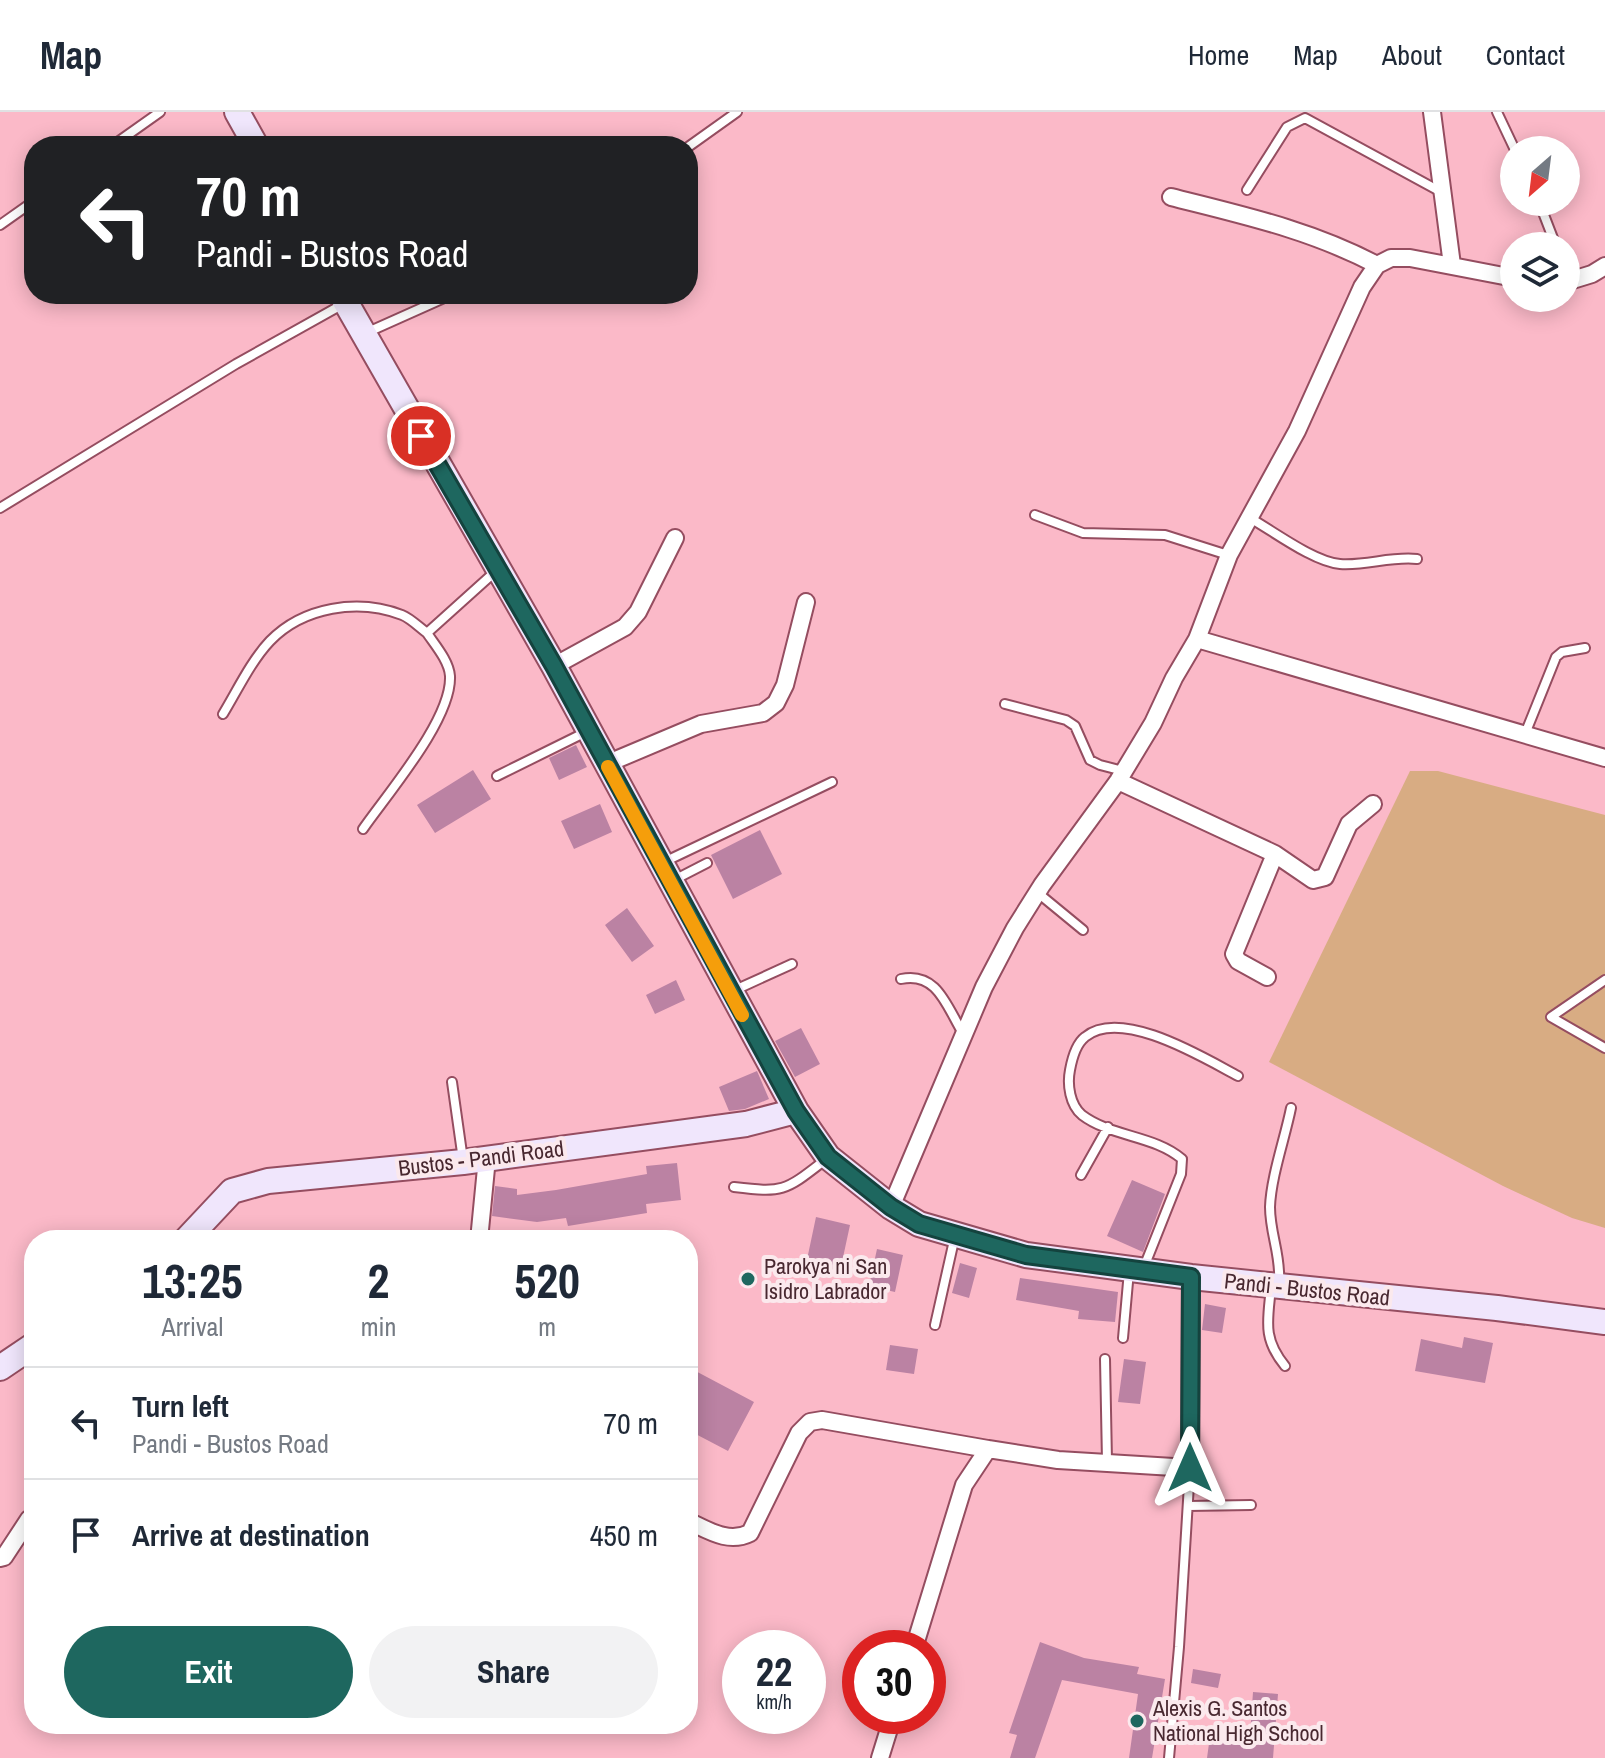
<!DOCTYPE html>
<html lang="en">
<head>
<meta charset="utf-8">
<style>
  body { margin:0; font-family:"Archivo Narrow",sans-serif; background:#f2f2f3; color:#1f2937; height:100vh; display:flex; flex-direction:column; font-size:30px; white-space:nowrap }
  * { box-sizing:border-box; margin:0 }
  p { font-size:26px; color:#747a83 }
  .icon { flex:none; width:44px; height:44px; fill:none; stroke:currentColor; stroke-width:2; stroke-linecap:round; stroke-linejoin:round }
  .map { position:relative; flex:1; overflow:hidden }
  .panel { position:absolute; left:24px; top:1118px; width:674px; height:504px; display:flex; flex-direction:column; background:#fff; border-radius:32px; box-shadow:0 4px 20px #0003 }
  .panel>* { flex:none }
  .banner { position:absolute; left:24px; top:24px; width:674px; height:168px; border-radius:32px; box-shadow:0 4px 20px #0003; background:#202124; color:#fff; overflow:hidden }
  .needle { width:52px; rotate:208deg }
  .buttons { position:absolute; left:1500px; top:24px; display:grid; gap:16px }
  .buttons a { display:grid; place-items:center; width:80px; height:80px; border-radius:50%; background:#fff; box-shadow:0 4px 20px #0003; font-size:40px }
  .speed { position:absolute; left:722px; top:1518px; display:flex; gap:16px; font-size:40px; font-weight:700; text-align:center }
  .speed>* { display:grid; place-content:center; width:104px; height:104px; border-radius:50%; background:#fff; box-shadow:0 4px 20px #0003; line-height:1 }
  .speed small { font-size:20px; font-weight:400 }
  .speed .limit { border:12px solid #d22; background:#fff; color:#111 }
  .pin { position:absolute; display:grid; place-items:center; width:68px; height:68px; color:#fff; margin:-34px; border:4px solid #fff; border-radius:50%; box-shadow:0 2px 8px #0007 }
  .me { position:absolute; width:88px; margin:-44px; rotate:0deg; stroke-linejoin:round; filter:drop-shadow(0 0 6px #0008) }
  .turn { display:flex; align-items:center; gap:28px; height:168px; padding:0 40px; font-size:36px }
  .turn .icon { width:104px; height:104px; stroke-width:2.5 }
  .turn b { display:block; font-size:56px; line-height:68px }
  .eta { display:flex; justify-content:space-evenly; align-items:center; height:136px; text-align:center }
  .eta b { font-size:48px; font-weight:800; line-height:56px }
  .action { display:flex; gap:16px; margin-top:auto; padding:16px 40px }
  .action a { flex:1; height:92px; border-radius:48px; background:#1e675f; color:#fff; font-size:32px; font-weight:800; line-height:92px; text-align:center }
  .action a+a { background:#f2f2f3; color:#1f2937 }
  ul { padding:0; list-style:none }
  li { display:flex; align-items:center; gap:24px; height:112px; padding:0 40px; border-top:2px solid #e0e1e3 }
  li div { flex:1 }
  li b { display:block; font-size:30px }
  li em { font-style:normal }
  header { display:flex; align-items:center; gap:48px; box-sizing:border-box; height:112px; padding:0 40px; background:#fff; border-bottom:2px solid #e0e1e3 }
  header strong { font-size:38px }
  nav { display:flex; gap:44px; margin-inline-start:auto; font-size:28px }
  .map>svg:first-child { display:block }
  .green { fill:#d8ac83 }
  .building { fill:#bb82a3 }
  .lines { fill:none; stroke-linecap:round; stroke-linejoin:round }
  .service-casing { stroke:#954d60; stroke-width:12 }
  .minor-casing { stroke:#954d60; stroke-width:20 }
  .secondary-casing { stroke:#954d60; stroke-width:28 }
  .service { stroke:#fff; stroke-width:8 }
  .minor { stroke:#fff; stroke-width:16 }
  .secondary { stroke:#f0e6fc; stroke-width:24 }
  .route-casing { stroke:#14433e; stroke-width:20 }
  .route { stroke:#1e675f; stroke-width:14 }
  .slow { stroke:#f59e0b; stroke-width:14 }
  .poi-dot { fill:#1e675f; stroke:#fbe9ed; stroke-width:3 }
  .labels { text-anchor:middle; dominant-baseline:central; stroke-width:8; stroke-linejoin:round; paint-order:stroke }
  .street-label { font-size:22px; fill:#482830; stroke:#fbe9ed }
  .poi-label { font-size:22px; fill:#482830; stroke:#fbe9ed; text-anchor:start }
</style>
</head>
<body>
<header>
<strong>Map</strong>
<nav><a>Home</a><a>Map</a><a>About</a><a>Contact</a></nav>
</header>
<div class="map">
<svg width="1605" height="1646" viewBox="0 0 1605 1646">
  <rect width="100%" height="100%" fill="#fbb9c8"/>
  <path class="green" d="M 1410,659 L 1438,659 L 1605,703 L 1605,1116 L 1572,1106 L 1503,1074 L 1269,950 Z"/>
  <path class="building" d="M 576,633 L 587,655 L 559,668 L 549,646 Z
    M 473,658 L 491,687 L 435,721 L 417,693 Z
    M 600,692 L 612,720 L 574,737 L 561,709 Z
    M 760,718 L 782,762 L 733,787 L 711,743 Z
    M 627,796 L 654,834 L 632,850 L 605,813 Z
    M 676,868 L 685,888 L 655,902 L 646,883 Z
    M 801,916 L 820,952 L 795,965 L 775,929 Z
    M 757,959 L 769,987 L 745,997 L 729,999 L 719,975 Z
    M 677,1051 L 681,1088 L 646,1092 L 647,1101 L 568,1114 L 566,1106 L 537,1110 L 492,1104 L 495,1074 L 517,1077 L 517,1083 L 556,1078 L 647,1062 L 646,1054 Z
    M 1132,1068 L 1165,1082 L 1143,1140 L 1107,1124 Z
    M 816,1105 L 850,1113 L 839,1164 L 805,1157 Z
    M 877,1137 L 903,1143 L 895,1180 L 869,1174 Z
    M 960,1151 L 977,1156 L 969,1186 L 952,1181 Z
    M 1020,1166 L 1118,1180 L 1115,1210 L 1078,1207 L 1079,1199 L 1016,1188 Z
    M 1205,1192 L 1226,1196 L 1222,1221 L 1202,1218 Z
    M 1464,1225 L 1493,1231 L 1485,1271 L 1415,1259 L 1421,1227 L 1462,1236 Z
    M 890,1233 L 918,1237 L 914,1262 L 886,1258 Z
    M 1124,1247 L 1146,1250 L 1140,1292 L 1118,1290 Z
    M 688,1255 L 754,1290 L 728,1339 L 688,1318 Z
    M 1040,1530 L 1084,1546 L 1139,1555 L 1137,1562 L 1165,1567 L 1152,1646 L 1129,1646 L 1138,1582 L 1062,1568 L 1035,1646 L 1010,1646 L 1017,1623 L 1009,1621 Z
    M 1193,1557 L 1221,1562 L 1218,1576 L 1191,1571 Z
    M 1253,1580 L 1278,1582 L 1273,1646 L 1207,1646 L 1211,1617 L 1250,1623 Z"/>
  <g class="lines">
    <g class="service-casing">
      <path id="service" d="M 1497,0 L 1515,38
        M 112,34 L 160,0
        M 688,35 L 737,0
        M 1247,78 L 1287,15 L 1305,6 L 1443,81
        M 1539,90 L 1556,134
        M 0,113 L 34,89
        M 368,220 L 453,182
        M 0,396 L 236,252 L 345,191
        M 1035,403 L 1083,421 L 1165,423 L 1228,443
        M 1250,406 C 1273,419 1314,450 1340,452 C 1366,454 1391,444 1417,447
        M 1005,592 L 1066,608 L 1075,614 L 1090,648 L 1100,653 L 1123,659
        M 223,602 C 237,579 251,549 270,529 C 303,495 358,486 402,503 C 410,506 419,515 427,521
        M 1525,622 L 1556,545 L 1562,540 L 1585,536
        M 497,664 L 586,620
        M 363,717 C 388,681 452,607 450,564 C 449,549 435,533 427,521 L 497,458
        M 664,750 L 832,670
        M 672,769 L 707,751
        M 1038,781 L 1083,818
        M 901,867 C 938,859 947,896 964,923
        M 1605,868 L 1551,905 L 1605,936
        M 735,878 L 792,852
        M 452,970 L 463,1048
        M 1081,1063 L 1108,1015
        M 734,1075 C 784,1081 785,1079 825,1048
        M 1144,1155 L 1181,1062 L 1182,1047 C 1154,1023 1111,1025 1082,1003 C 1070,993 1067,973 1070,958 C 1072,947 1076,932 1085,925 C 1121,895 1204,946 1238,964
        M 1279,1170 C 1281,1143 1270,1122 1270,1095 C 1271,1065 1285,1026 1291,996
        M 1271,1175 C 1268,1208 1262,1226 1285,1254
        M 935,1213 L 955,1124
        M 1123,1226 L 1129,1159
        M 1105,1247 L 1107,1349
        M 1188,1394 L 1251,1393
        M 1169,1646 L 1179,1535 L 1190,1356"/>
    </g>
    <g class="minor-casing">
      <path id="minor" d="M 1432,0 L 1452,153
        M 1171,85 C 1242,103 1311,118 1377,153
        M 1566,170 L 1592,162 L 1605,154
        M 1197,527 L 1605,646
        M 554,554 L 625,515 L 638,500 L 675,426
        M 606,652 L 701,612 L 763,601 L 776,591 L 785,573 L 806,490
        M 1118,669 L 1275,742 L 1234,842 L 1238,849 L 1267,865
        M 1275,742 L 1313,768 L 1325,765 L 1349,712 L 1373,692
        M 891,1095 L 984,875 L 1015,816 L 1042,773 L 1118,669 L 1153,611 L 1174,566 L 1197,527 L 1229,443 L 1297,319 L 1362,175 L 1377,153 L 1391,146 L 1410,146 L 1514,166
        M 479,1128 L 487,1046
        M 688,1409 C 708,1418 728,1432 750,1421 L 799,1321 L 810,1310 L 822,1308 L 988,1337
        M 0,1446 L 4,1445 L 29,1407 L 34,1404
        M 914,1536 L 964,1373 L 988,1337 L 1058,1348 L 1190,1356 L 1191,1165
        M 880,1646 L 893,1604"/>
    </g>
    <g class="secondary-casing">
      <path id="secondary" d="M 237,0 L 256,34
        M 341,182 L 554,554 L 796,999 L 828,1045 L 891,1095 L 919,1112 L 1026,1143 L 1191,1165 L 1497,1196 L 1605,1210
        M 186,1128 L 232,1079 L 268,1069 L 463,1050 L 746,1012 L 796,999
        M 0,1256 L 34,1233"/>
    </g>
    <use href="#service" class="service"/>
    <use href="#minor" class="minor"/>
    <use href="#secondary" class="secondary"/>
  </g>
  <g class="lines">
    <g class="route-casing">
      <path id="route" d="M 421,324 L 554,554 L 796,999 L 828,1045 L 891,1095 L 919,1112 L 1026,1143 L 1191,1165 L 1190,1356"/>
    </g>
    <use href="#route" class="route"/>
    <path class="slow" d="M 608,655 L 742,903"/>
  </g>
  <g class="poi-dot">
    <circle cx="748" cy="1167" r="8"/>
    <circle cx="1137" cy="1609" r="8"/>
  </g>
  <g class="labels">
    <g class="street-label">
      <text transform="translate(481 1046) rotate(-7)">Bustos - Pandi Road</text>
      <text transform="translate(1307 1177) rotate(6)">Pandi - Bustos Road</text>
    </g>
    <g class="poi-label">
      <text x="764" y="1154">Parokya ni San<tspan x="764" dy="25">Isidro Labrador</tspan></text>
      <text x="1153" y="1596">Alexis G. Santos<tspan x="1153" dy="25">National High School</tspan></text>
    </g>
  </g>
</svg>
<div class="buttons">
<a><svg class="needle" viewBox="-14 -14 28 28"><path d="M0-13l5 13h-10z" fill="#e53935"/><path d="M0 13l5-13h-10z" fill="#747a83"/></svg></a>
<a><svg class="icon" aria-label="layers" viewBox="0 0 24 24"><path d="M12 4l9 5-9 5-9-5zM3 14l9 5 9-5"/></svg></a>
</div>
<div class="speed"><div>22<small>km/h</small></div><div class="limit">30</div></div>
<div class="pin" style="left:421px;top:324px;background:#d93025"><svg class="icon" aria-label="arrive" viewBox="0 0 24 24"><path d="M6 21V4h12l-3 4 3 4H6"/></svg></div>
<svg class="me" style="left:1190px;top:1356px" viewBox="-20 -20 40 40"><path d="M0-17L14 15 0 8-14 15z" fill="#1e675f" stroke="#fff" stroke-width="4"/></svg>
<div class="banner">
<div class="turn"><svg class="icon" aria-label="left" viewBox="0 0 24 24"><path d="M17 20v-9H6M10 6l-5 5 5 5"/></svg><div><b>70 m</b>Pandi - Bustos Road</div></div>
</div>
<section class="panel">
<div class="eta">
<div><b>13:25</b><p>Arrival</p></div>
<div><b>2</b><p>min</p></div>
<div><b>520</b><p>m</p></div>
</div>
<ul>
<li><svg class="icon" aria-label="left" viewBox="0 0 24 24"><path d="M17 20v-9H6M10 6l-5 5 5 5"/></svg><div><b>Turn left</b><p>Pandi - Bustos Road</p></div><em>70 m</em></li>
<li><svg class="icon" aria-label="arrive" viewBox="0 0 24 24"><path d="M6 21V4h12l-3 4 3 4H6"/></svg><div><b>Arrive at destination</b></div><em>450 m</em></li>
</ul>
<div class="action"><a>Exit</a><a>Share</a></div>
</section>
</div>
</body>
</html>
